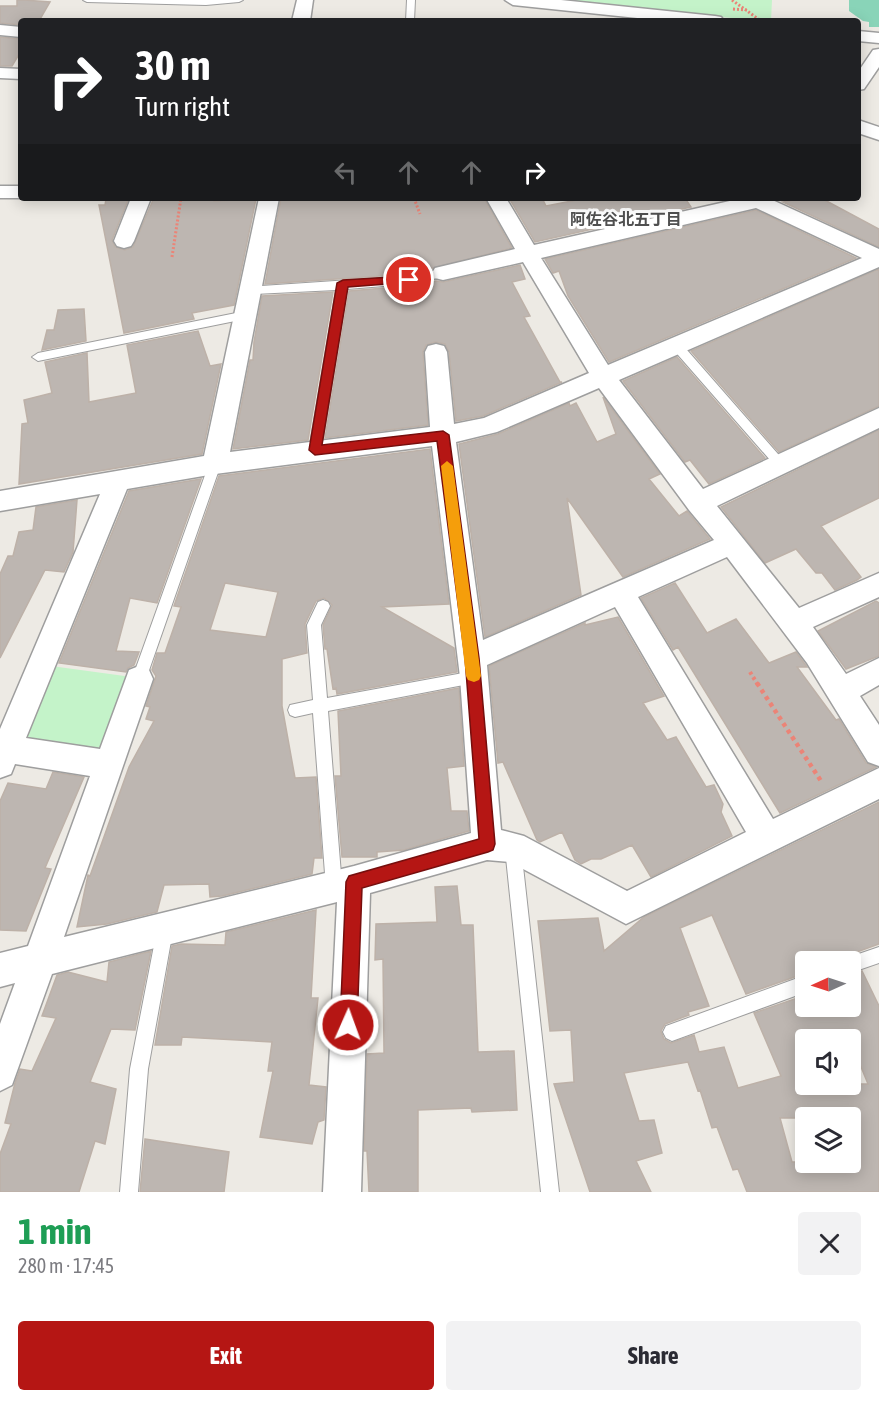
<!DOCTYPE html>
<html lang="en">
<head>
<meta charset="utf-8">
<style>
  body { margin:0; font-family:"Asap Condensed","Noto Sans JP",sans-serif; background:#f2f2f3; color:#2b2b33; height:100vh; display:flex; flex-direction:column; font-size:22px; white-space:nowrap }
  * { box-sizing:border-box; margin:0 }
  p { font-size:20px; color:#7c7c81 }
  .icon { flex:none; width:33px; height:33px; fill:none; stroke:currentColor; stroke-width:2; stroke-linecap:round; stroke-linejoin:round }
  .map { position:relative; height:1192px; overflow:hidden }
  .details { display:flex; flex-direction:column; background:#fff; flex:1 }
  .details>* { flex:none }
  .hud { position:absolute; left:18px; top:18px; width:843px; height:183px; border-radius:6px; box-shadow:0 3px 15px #0003; background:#202124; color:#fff; overflow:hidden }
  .needle { width:39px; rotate:267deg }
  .fabs { position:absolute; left:795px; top:951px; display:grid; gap:12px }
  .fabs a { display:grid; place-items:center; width:66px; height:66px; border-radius:6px; background:#fff; box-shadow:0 3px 15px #0003; font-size:30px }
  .pin { position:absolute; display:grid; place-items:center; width:51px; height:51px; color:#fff; margin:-26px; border:3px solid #fff; border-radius:50%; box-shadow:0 2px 6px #0007 }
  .me { position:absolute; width:66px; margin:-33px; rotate:2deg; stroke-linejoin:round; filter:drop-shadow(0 0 4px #0008) }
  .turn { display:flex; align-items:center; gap:21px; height:126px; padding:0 18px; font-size:27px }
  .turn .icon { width:78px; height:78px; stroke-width:2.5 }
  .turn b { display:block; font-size:42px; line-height:51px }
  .lanes { display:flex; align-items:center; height:57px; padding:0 18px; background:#0003; justify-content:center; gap:30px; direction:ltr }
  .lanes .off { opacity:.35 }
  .round { display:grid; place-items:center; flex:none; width:63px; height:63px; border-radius:6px; background:#f2f2f3 }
  .head { display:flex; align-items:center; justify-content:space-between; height:102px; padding:0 18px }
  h1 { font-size:36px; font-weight:700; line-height:45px; color:#1e9e55 }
  .button { display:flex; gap:12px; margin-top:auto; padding:12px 18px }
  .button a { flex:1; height:69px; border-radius:6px; background:#b51614; color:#fff; font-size:24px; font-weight:700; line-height:69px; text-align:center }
  .button a+a { background:#f2f2f3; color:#2b2b33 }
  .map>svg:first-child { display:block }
  .park { fill:#c4f3c9 }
  .pitch { fill:#89d4b8 }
  .building { fill:#bdb6b1; stroke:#bdb1a8; stroke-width:1.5; fill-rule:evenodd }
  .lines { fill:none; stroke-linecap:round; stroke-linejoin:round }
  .service-casing { stroke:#9e9e9e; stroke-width:2 }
  .minor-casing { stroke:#9e9e9e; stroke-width:3 }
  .path-far2 { stroke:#eb8477; stroke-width:3; stroke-dasharray:2 2; stroke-linecap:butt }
  .path-far1 { stroke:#eb8477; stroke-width:4; stroke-dasharray:3 3; stroke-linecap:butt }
  .path { stroke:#eb8477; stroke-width:4.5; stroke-dasharray:4 4; stroke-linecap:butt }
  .service { fill:#fff; fill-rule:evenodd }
  .minor { fill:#fff; fill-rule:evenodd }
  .route { fill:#b51614; stroke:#760e0d; stroke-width:1.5 }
  .slow { fill:#f59e0b }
  .labels { text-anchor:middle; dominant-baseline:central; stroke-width:6; stroke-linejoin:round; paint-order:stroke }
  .far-neighbourhood-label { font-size:16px; font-weight:bold; fill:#505050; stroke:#fff }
</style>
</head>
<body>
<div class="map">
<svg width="879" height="1192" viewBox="0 0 879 1192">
  <rect width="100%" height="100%" fill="#edeae4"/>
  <path class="park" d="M 552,0 L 772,0 L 771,21 L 762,21 Z
    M 51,666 L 132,677 L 104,756 L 19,743 Z"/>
  <path class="pitch" d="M 849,0 L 879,0 L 879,27 L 869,27 L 869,22 L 863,21 L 849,11 Z"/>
  <path class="building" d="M 17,0 L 24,0 L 50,2 L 39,21 L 21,21 L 21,25 L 0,23 L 0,6 L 17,6 Z
    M 0,37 L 21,39 L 21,51 L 12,66 L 0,66 Z
    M 158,198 L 214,198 L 214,201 L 256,199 L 234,305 L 192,313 L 194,319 L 124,333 L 99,205 L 105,205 L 106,199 L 128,200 L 112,240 L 115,247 L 125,250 L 133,247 L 153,200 L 157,200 Z
    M 281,198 L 484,198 L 512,248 L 409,274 L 265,284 Z
    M 509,198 L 542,198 L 546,206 L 587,198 L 685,198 L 691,207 L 535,242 Z
    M 803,198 L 821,198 L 879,229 L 879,247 L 783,202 Z
    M 756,210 L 856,258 L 609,362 L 568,296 L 559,271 L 553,273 L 545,259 Z
    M 520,265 L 525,279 L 512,282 L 530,316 L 524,317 L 560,382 L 562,382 L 483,416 L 456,421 L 449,352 L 445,344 L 435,342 L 426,345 L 423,352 L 428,425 L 325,438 L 349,291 L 409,286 L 436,281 L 443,282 Z
    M 879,269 L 879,406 L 779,452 L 691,351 Z
    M 333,292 L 308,440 L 233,449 L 250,360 L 253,360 L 254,342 L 262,296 Z
    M 84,309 L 86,341 L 42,350 L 47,330 L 54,330 L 58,310 Z
    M 198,331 L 210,366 L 221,364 L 202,454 L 19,484 L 22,424 L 28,423 L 24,400 L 52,393 L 45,362 L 87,353 L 89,402 L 136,393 L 127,345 Z
    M 677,357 L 765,458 L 709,484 L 690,460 L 685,462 L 623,381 Z
    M 603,397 L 660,474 L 649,479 L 679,516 L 687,511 L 710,539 L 623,577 L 567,498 L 581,595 L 485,637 L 459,444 L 498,434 L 569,403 L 570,406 L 576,403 L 597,442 L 616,434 Z
    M 879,430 L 879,498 L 821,526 L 861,577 L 857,580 L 835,590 L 822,573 L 816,573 L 796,549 L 765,563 L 721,507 Z
    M 430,449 L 449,604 L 382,607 L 454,648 L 457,672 L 337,694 L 336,688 L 333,689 L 327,649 L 325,649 L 323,625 L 332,605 L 324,598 L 316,601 L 305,624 L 307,653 L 282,659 L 282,706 L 295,778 L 316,777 L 322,858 L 314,858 L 312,874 L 222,896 L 210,897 L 209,884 L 164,885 L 157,912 L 107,924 L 77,927 L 88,875 L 90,876 L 129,767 L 154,721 L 146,719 L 150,707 L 146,706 L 156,676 L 152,670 L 157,653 L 165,653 L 181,607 L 174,606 L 219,476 ZM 225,583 L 278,592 L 266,637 L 210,630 Z
    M 201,479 L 157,603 L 130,598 L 116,651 L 139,652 L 134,665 L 128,668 L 126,672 L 59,663 L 129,491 Z
    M 77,500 L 73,552 L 64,572 L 45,570 L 0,658 L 0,574 L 8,556 L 13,556 L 19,532 L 33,530 L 36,507 Z
    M 675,583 L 707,633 L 736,619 L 769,663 L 796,652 L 807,667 L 797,667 L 836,720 L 839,719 L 866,763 L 876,767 L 780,813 L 678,647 L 673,650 L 641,598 Z
    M 876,601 L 879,603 L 879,656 L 846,669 L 818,631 Z
    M 618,617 L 664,696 L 643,703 L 667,740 L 676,737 L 706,787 L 714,785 L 723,804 L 721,812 L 732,836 L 651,877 L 632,845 L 601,859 L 591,859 L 581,864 L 575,860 L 562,832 L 540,842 L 537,840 L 503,762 L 498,763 L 489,666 L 585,623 L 585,625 Z
    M 459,688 L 464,766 L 447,768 L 451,811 L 467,811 L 469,831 L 404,850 L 377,852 L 377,857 L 342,857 L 335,776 L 341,776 L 338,711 Z
    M 53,772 L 84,777 L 45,868 L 51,869 L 26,931 L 0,930 L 0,801 L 8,783 L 46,789 Z
    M 879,802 L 879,944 L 843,957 L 841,962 L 806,962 L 806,973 L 746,994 L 712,915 L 680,928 L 709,1006 L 688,1012 L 689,1015 L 665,1024 L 661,1031 L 664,1039 L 671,1043 L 694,1035 L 699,1052 L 724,1047 L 738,1088 L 781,1076 L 754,1013 L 806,995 L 806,1006 L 850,1006 L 850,975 L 862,971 L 879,1006 L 879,1192 L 747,1192 L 738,1169 L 733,1170 L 717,1127 L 712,1128 L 700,1090 L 698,1091 L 688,1062 L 624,1073 L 639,1121 L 654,1120 L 662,1153 L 636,1161 L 651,1192 L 590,1192 L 554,1084 L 574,1082 L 571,1030 L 550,1031 L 538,921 L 598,918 L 604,951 L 644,917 ZM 806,1040 L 850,1040 L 868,1084 L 806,1084 ZM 780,1118 L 799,1118 L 806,1132 L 806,1118 L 850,1118 L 850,1162 L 792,1162 Z
    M 457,886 L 461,925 L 473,925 L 478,1052 L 514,1051 L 517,1110 L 472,1112 L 471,1108 L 418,1110 L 418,1192 L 369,1192 L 367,1151 L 364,1151 L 367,1054 L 384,1053 L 383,959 L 375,960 L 376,924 L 437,922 L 435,887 Z
    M 316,910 L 311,998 L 318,998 L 309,1085 L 326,1087 L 324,1120 L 318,1122 L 312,1144 L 260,1137 L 273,1071 L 268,1071 L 272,1042 L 182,1037 L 181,1045 L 155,1045 L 172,946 L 181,944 L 225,945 L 226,932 Z
    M 151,951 L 135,1030 L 111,1029 L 90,1082 L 116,1089 L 105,1144 L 95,1141 L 79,1192 L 0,1192 L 0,1154 L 11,1124 L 5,1123 L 15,1083 L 20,1069 L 32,1071 L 56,1018 L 42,1016 L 57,975 L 68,972 L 107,982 L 109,962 Z
    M 145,1139 L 229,1152 L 224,1192 L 140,1192 Z"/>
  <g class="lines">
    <g class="service-casing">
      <path id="service" d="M 83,0 L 243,0 L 239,2 L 206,5 L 87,2 Z
        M 407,0 L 415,0 L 414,21 L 406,21 Z
        M 443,269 L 447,270 L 447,276 L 409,284 L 347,289 L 321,450 L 315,455 L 311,453 L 309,450 L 336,290 L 252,294 L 248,293 L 248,287 L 409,276 Z
        M 246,311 L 252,315 L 250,318 L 38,361 L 32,357 L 38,353 Z
        M 676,341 L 680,342 L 785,462 L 787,465 L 785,468 L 777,468 L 672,348 L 670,345 Z
        M 215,459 L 221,464 L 146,679 L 144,684 L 139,685 L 134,684 L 132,679 L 209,464 Z
        M 323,600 L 328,602 L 330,606 L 321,625 L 327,698 L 474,671 L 479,672 L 481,677 L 479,682 L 474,683 L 328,711 L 342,887 L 340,893 L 334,895 L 328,893 L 326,887 L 313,713 L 295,717 L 290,715 L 288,710 L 290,705 L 313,700 L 307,625 L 318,602 Z
        M 513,840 L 519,842 L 521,848 L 559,1192 L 541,1192 L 505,848 L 507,842 Z
        M 165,922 L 171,924 L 173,930 L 148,1069 L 138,1192 L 120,1192 L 130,1069 L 157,930 L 159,924 Z
        M 879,947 L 879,963 L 850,973 L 850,962 L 843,962 L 844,959 Z
        M 806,975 L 806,992 L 672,1041 L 666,1038 L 663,1032 L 666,1026 Z"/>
    </g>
    <g class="minor-casing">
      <path id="minor" d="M 297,0 L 313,0 L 310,21 L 292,21 Z
        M 505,0 L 561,0 L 715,16 L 721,17 L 724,21 L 666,21 L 513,5 Z
        M 0,25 L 21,27 L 21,37 L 0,35 Z
        M 858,31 L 879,33 L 879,43 L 858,41 Z
        M 879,49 L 879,67 L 864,89 L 858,90 L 858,72 L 873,50 Z
        M 0,68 L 21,69 L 21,79 L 0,78 Z
        M 858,120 L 879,127 L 879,140 L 858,133 Z
        M 0,186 L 21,186 L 22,198 L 0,198 Z
        M 131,198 L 151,198 L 134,241 L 131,246 L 124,248 L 117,246 L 114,241 Z
        M 259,198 L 279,198 L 230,452 L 430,427 L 425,352 L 428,346 L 436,344 L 444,346 L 447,352 L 454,424 L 484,418 L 589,373 L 523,262 L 443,280 L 435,278 L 432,273 L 435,268 L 515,249 L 486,198 L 506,198 L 534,245 L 743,198 L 768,198 L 879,249 L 879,267 L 619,380 L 703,489 L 879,408 L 879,428 L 717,506 L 799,608 L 879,573 L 879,597 L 813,627 L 846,674 L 879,658 L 879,685 L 860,696 L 879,725 L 879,766 L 868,762 L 807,663 L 727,557 L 638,597 L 773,819 L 879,768 L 879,799 L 626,924 L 510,862 L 487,860 L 370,893 L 361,1192 L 323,1192 L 337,902 L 52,974 L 12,1085 L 0,1091 L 0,1024 L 15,983 L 0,987 L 0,953 L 28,946 L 90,776 L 15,764 L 11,774 L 0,778 L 0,729 L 100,494 L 0,511 L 0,491 L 204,456 ZM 756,208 L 862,258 L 608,365 L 541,258 ZM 599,388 L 689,510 L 714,540 L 483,640 L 456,442 L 497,432 ZM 432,446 L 460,677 L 471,833 L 354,866 L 64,937 L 153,679 L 149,670 L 139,666 L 129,670 L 100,749 L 26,738 L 127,489 L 215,474 ZM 615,607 L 746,832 L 627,891 L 524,836 L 501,830 L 487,665 Z"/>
    </g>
    <path class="path-far2" d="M 732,0 L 761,21
      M 733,9 L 747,10
      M 414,198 L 420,214
      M 172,257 L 181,198"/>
    <path class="path-far1" d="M 750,672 L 758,685"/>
    <path class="path" d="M 757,683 L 821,781"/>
    <use href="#service" class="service"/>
    <use href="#minor" class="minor"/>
  </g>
  <path class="route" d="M 409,276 L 414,280 L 413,282 L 348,287 L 322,445 L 443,431 L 449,435 L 479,658 L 495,844 L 493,850 L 488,852 L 362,888 L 357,1025 L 355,1031 L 348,1034 L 342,1031 L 340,1025 L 346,882 L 349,876 L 479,839 L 465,658 L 437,441 L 315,455 L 309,450 L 337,283 L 343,280 Z"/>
  <path class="slow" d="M 447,461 L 453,466 L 481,676 L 479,680 L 474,682 L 468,680 L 466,676 L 441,466 Z"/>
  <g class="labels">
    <g class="far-neighbourhood-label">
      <text x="626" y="219">阿佐谷北五丁目</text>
    </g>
  </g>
</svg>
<div class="fabs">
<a><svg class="needle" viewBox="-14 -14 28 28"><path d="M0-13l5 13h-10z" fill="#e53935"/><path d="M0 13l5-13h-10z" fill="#7c7c81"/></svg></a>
<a><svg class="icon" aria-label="sound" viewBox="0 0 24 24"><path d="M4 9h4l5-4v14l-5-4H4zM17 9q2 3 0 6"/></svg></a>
<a><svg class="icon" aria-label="layers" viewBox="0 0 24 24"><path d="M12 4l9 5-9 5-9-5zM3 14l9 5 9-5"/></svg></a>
</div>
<div class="pin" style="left:409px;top:280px;background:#d93025"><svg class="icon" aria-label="arrive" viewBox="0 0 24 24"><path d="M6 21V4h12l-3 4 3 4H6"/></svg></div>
<svg class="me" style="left:348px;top:1025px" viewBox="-20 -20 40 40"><circle r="17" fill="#b51614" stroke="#fff" stroke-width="3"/><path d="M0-11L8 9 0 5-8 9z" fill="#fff"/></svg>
<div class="hud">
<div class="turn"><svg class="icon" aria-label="right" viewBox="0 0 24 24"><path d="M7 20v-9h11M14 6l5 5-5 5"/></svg><div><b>30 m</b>Turn right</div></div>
<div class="lanes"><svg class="icon off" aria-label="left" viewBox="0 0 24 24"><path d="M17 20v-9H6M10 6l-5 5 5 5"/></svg><svg class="icon off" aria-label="ahead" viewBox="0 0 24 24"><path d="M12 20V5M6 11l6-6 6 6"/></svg><svg class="icon off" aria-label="ahead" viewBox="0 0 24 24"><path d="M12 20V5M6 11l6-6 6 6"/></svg><svg class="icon" aria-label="right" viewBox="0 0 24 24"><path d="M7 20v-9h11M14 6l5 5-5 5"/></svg></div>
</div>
</div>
<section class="details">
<div class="head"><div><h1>1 min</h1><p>280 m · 17:45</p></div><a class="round"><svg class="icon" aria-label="close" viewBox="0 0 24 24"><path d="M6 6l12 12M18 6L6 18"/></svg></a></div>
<div class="button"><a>Exit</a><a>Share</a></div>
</section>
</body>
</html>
